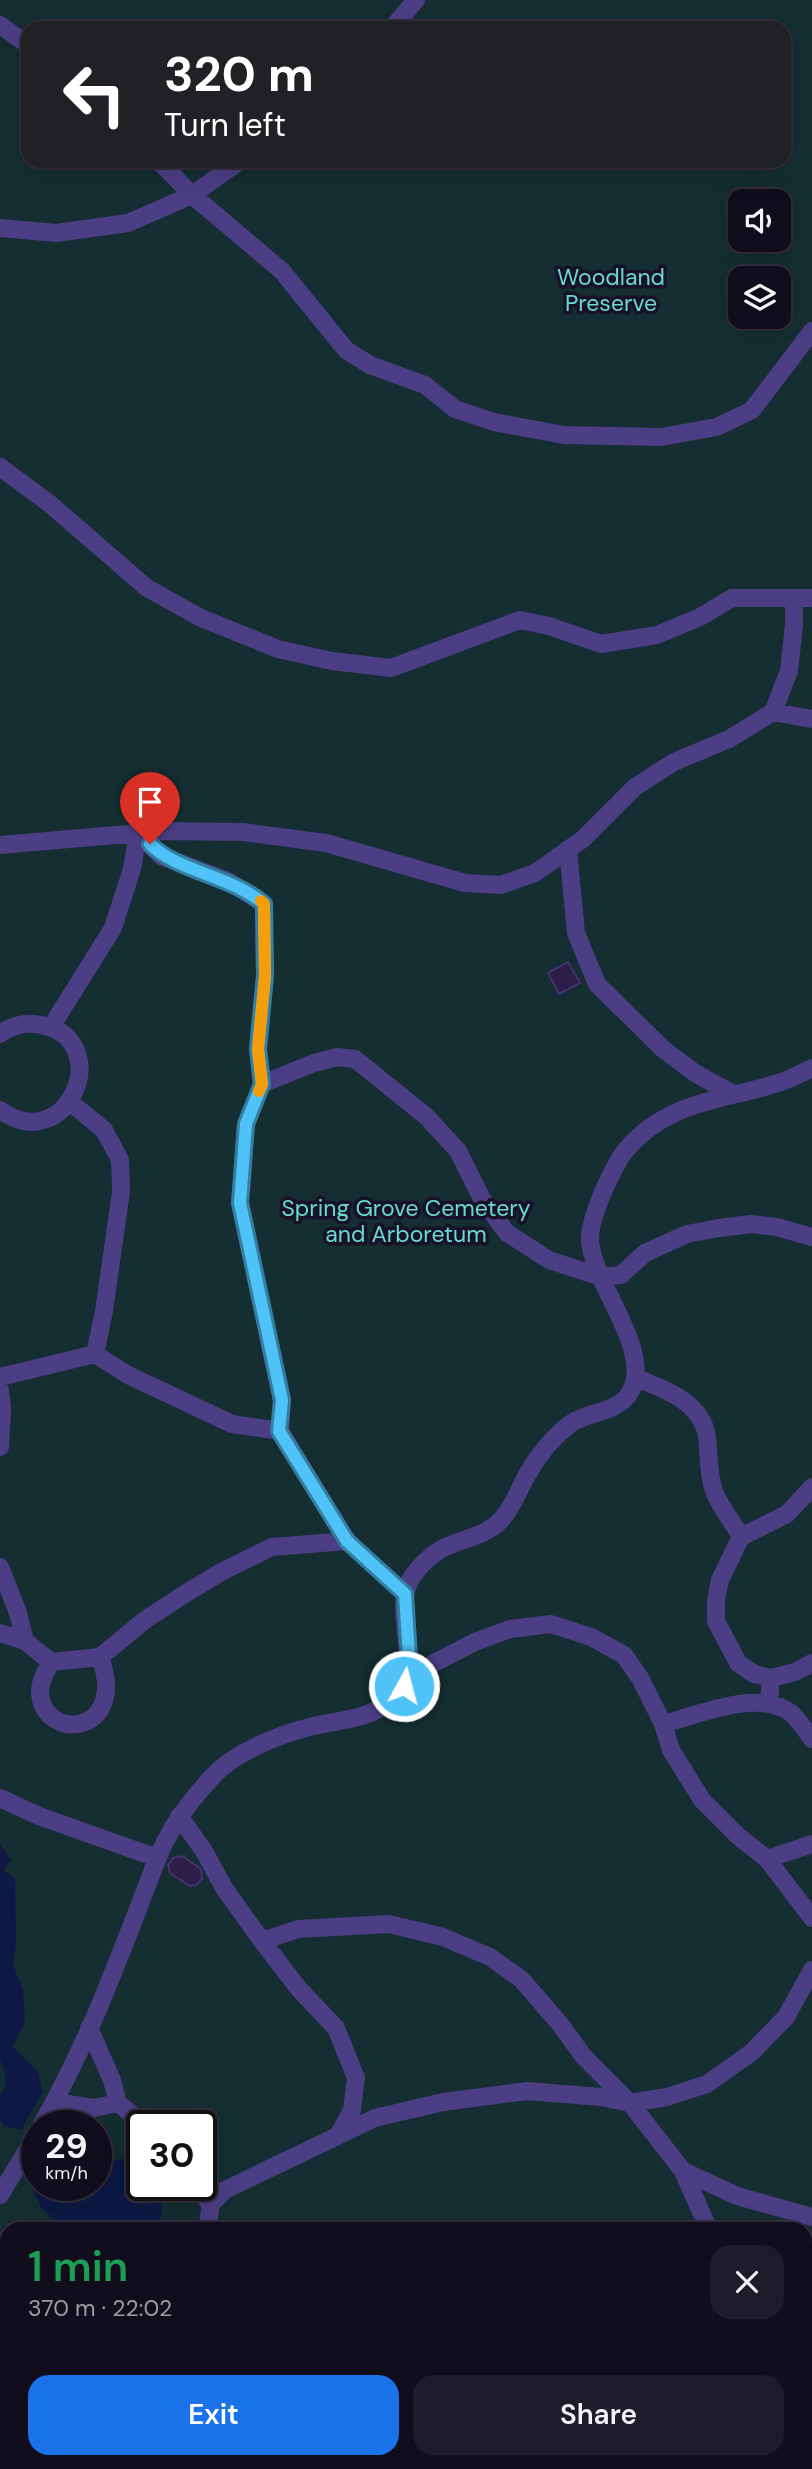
<!DOCTYPE html>
<html lang="en">
<head>
<meta charset="utf-8">
<style>
  body { margin:0; font-family:"DM Sans",sans-serif; background:#1f1b2a; color:#f1f3f6; height:100vh; display:flex; flex-direction:column; font-size:26px; white-space:nowrap }
  * { box-sizing:border-box; margin:0 }
  p { font-size:23px; color:#9c9ca4 }
  .icon { flex:none; width:38px; height:38px; fill:none; stroke:currentColor; stroke-width:2; stroke-linecap:round; stroke-linejoin:round }
  .map { position:relative; flex:1; overflow:hidden }
  .sheet { position:absolute; left:0px; top:2222px; width:812px; height:247px; display:flex; flex-direction:column; background:#120d1d; border-radius:21px 21px 0 0; box-shadow:0 7px 28px #0002,0 0 0 2px #312d3b }
  .sheet>* { flex:none }
  .banner { position:absolute; left:21px; top:21px; width:770px; height:147px; border-radius:21px; box-shadow:0 7px 28px #0002,0 0 0 2px #312d3b; background:#202124; color:#fff; overflow:hidden }
  .tools { position:absolute; left:728px; top:189px; display:grid; gap:14px }
  .tools a { display:grid; place-items:center; width:63px; height:63px; border-radius:14px; background:#120d1d; box-shadow:0 7px 28px #0002,0 0 0 2px #312d3b; font-size:35px }
  .speed { position:absolute; left:21px; top:2110px; display:flex; gap:14px; font-size:35px; font-weight:700; text-align:center }
  .speed>* { display:grid; place-content:center; width:91px; height:91px; border-radius:50%; background:#120d1d; box-shadow:0 7px 28px #0002,0 0 0 2px #312d3b; line-height:1 }
  .speed small { font-size:18px; font-weight:400 }
  .speed .limit { border:4px solid #111; border-radius:10px; background:#fff; color:#111 }
  .pin { position:absolute; display:grid; place-items:center; width:60px; height:60px; color:#fff; margin:-72px -30px; border-radius:50% 50% 50% 0; rotate:-45deg; box-shadow:0 0 7px #0007 }
  .pin .icon { rotate:45deg }
  .me { position:absolute; width:77px; margin:-38px; rotate:7deg; stroke-linejoin:round; filter:drop-shadow(0 0 5px #0008) }
  .turn { display:flex; align-items:center; gap:24px; height:147px; padding:0 28px; font-size:32px }
  .turn .icon { width:91px; height:91px; stroke-width:2.5 }
  .turn b { display:block; font-size:49px; line-height:60px }
  .round { display:grid; place-items:center; flex:none; width:74px; height:74px; border-radius:21px; background:#1f1b2a }
  .summary { display:flex; align-items:center; justify-content:space-between; height:119px; padding:0 28px }
  h1 { font-size:42px; font-weight:600; line-height:52px; color:#1e9e55 }
  .primary-button { display:flex; gap:14px; margin-top:auto; padding:14px 28px }
  .primary-button a { flex:1; height:80px; border-radius:21px; background:#1a73e8; color:#fff; font-size:28px; font-weight:600; line-height:80px; text-align:center }
  .primary-button a+a { background:#1f1b2a; color:#f1f3f6 }
  .map>svg:first-child { display:block }
  .green { fill:#142e31; fill-rule:evenodd }
  .water { fill:#0d1944 }
  .building { fill:#2c1e47; stroke:#473172; stroke-width:2 }
  .lines { fill:none; stroke-linecap:round; stroke-linejoin:round }
  .minor { stroke:#4b3e84; stroke-width:18 }
  .route-casing { stroke:#337fa1; stroke-width:18 }
  .route { stroke:#4fc3f7; stroke-width:12 }
  .slow { stroke:#f59e0b; stroke-width:12 }
  .labels { text-anchor:middle; dominant-baseline:central; stroke-width:7; stroke-linejoin:round; paint-order:stroke }
  .park-label { font-size:23px; fill:#67dbcf; stroke:#181127 }
</style>
</head>
<body>
<div class="map">
<svg width="812" height="2469" viewBox="0 0 812 2469">
  <rect width="100%" height="100%" fill="#181127"/>
  <path class="green" d="M 0,0 L 812,0 L 812,2469 L 0,2469 ZM 28,28 L 784,28 L 784,161 L 28,161 ZM 740,201 L 779,201 L 779,240 L 740,240 ZM 740,278 L 779,278 L 779,317 L 740,317 ZM 37,2126 L 96,2126 L 96,2186 L 37,2186 ZM 142,2126 L 201,2126 L 201,2186 L 142,2186 ZM 7,2230 L 805,2230 L 805,2462 L 7,2462 Z"/>
  <path class="water" d="M 0,1844 L 11,1860 L 3,1871 L 15,1877 L 16,1943 L 13,1965 L 23,1990 L 25,2021 L 13,2047 L 38,2072 L 43,2092 L 21,2130 L 4,2126 L 0,2120 L 0,2095 C 10,2084 3,2070 0,2057 Z
    M 118,2159 L 132,2159 L 142,2165 L 142,2186 L 158,2186 C 165,2199 161,2215 159,2229 L 67,2229 L 42,2209 L 34,2193 L 37,2184 L 37,2186 L 96,2186 C 96,2172 106,2165 118,2159 Z
    M 238,2462 L 434,2462 L 436,2468 L 222,2469 Z"/>
  <path class="building" d="M 568,962 L 580,983 L 559,994 L 548,973 Z
    M 182,1856 L 201,1869 L 202,1879 L 196,1885 L 190,1886 L 170,1873 L 168,1865 L 173,1858 Z"/>
  <g class="lines">
    <path class="minor" d="M 0,25 L 28,45
      M 392,28 L 416,0
      M 159,161 L 192,195 L 282,271 L 346,350 L 370,365 L 425,385 L 455,409 L 494,422 L 564,435 L 661,437 L 717,427 L 752,410 L 812,331
      M 0,228 L 56,233 L 128,223 L 192,195 L 240,161
      M 0,467 L 50,504 L 147,588 L 201,618 L 278,649 L 332,661 L 391,668 L 520,620 L 549,626 L 601,644 L 657,635 L 700,617 L 732,598 L 812,598
      M 773,712 L 812,719
      M 138,833 L 161,856 L 228,881 L 264,904 L 265,976 L 258,1049 L 262,1084 L 246,1124 L 240,1203 L 282,1400 L 280,1431 L 347,1541 L 405,1594
      M 0,845 L 162,831 L 243,832 L 326,843 L 465,883 L 501,885 L 535,873 L 583,839 L 635,787 L 674,762 L 729,739 L 773,712 L 789,671 L 794,625 L 794,598
      M 568,849 L 576,933 L 597,984 L 663,1049 L 695,1073 L 733,1094
      M 51,1027 L 113,928 L 132,869 L 138,833
      M 0,1034 C 14,1024 29,1021 46,1026 C 115,1045 66,1158 0,1110
      M 262,1084 L 314,1063 L 337,1057 L 355,1059 L 427,1117 L 458,1151 L 482,1199 L 507,1233 L 549,1260 L 601,1277 L 621,1275 L 645,1253 L 687,1234 L 719,1228 L 751,1224 L 777,1227 L 812,1237
      M 70,1102 L 104,1130 L 120,1160 L 121,1192 L 104,1311 L 95,1354
      M 0,1377 L 95,1354 L 128,1375 L 232,1424 L 280,1431
      M 636,1378 C 664,1389 702,1402 707,1437 C 709,1455 708,1474 714,1491 C 720,1507 733,1522 741,1537
      M 0,1390 L 2,1410 L 0,1447
      M 0,1567 L 18,1613 L 25,1641 L 51,1662 L 100,1657 L 145,1620 L 183,1595 L 223,1571 L 272,1547 L 347,1541
      M 0,1633 L 25,1641
      M 51,1662 C 46,1672 39,1682 40,1693 C 44,1743 129,1735 100,1657
      M 771,1678 L 795,1672 L 812,1663
      M 404,1686 L 432,1664 L 475,1642 L 510,1629 L 551,1624 L 591,1637 L 624,1655 L 640,1678 L 663,1724 L 671,1750 L 702,1800 L 738,1836 L 767,1859 L 812,1918
      M 769,1703 L 771,1678 L 754,1674 L 738,1663 L 716,1621 L 716,1600 L 720,1580 L 741,1537 L 787,1514 L 812,1487
      M 663,1724 C 698,1715 759,1688 791,1713 C 799,1720 806,1731 812,1739
      M 0,1798 L 39,1816 L 157,1858
      M 179,1816 L 204,1851 L 224,1888 L 262,1941 L 299,1989 L 336,2028 L 356,2078 L 352,2110 L 339,2134
      M 767,1859 L 812,1844
      M 262,1941 L 298,1929 L 389,1924 L 443,1937 L 490,1957 L 521,1979 L 560,2024 L 584,2057 L 630,2103 L 683,2171 L 709,2230
      M 89,2028 L 112,2080 L 118,2103 L 146,2126
      M 55,2102 L 94,2108 L 118,2103
      M 41,2126 C 66,2081 89,2033 108,1985 C 121,1953 134,1920 146,1888 C 152,1872 158,1855 166,1840 C 178,1816 196,1794 215,1774 C 237,1751 283,1733 314,1726 C 338,1720 363,1720 385,1705 C 434,1670 385,1614 414,1574 C 422,1563 435,1551 448,1546 C 466,1538 487,1535 501,1520 C 513,1507 518,1491 527,1475 C 537,1457 553,1437 570,1424 C 587,1412 616,1413 629,1394 C 656,1353 592,1284 590,1240 C 589,1219 612,1168 625,1151 C 666,1101 721,1101 778,1083 C 790,1080 801,1073 812,1068
      M 683,2171 L 737,2196 L 812,2217
      M 195,2186 L 211,2204
      M 0,2195 L 37,2134
      M 207,2230 L 211,2204 L 225,2190 L 375,2118 L 443,2102 L 527,2091 L 601,2097 L 630,2103 L 667,2097 L 707,2084 L 752,2052 L 786,2017 L 812,1970
      M 736,2462 L 736,2469
      M 163,2469 L 167,2462"/>
  </g>
  <g class="lines">
    <g class="route-casing">
      <path id="route" d="M 150,844 C 178,872 230,875 264,904 L 265,976 L 258,1049 L 262,1084 L 246,1124 L 240,1203 L 282,1400 L 279,1431 L 347,1541 L 405,1594 L 409,1656 L 404,1686"/>
    </g>
    <use href="#route" class="route"/>
    <path class="slow" d="M 259,1091 L 262,1084 L 258,1049 L 265,976 L 264,904 L 261,901"/>
  </g>
  <g class="labels">
    <g class="park-label">
      <text x="611" y="277">Woodland<tspan x="611" dy="26">Preserve</tspan></text>
      <text x="406" y="1208">Spring Grove Cemetery<tspan x="406" dy="26">and Arboretum</tspan></text>
    </g>
  </g>
</svg>
<div class="tools">
<a><svg class="icon" aria-label="sound" viewBox="0 0 24 24"><path d="M4 9h4l5-4v14l-5-4H4zM17 9q2 3 0 6"/></svg></a>
<a><svg class="icon" aria-label="layers" viewBox="0 0 24 24"><path d="M12 4l9 5-9 5-9-5zM3 14l9 5 9-5"/></svg></a>
</div>
<div class="speed"><div>29<small>km/h</small></div><div class="limit">30</div></div>
<div class="pin" style="left:150px;top:844px;background:#d93025"><svg class="icon" aria-label="arrive" viewBox="0 0 24 24"><path d="M6 21V4h12l-3 4 3 4H6"/></svg></div>
<svg class="me" style="left:404px;top:1686px" viewBox="-20 -20 40 40"><circle r="17" fill="#4fc3f7" stroke="#fff" stroke-width="3"/><path d="M0-11L8 9 0 5-8 9z" fill="#fff"/></svg>
<div class="banner">
<div class="turn"><svg class="icon" aria-label="left" viewBox="0 0 24 24"><path d="M17 20v-9H6M10 6l-5 5 5 5"/></svg><div><b>320 m</b>Turn left</div></div>
</div>
<section class="sheet">
<div class="summary"><div><h1>1 min</h1><p>370 m · 22:02</p></div><a class="round"><svg class="icon" aria-label="close" viewBox="0 0 24 24"><path d="M6 6l12 12M18 6L6 18"/></svg></a></div>
<div class="primary-button"><a>Exit</a><a>Share</a></div>
</section>
</div>
</body>
</html>
